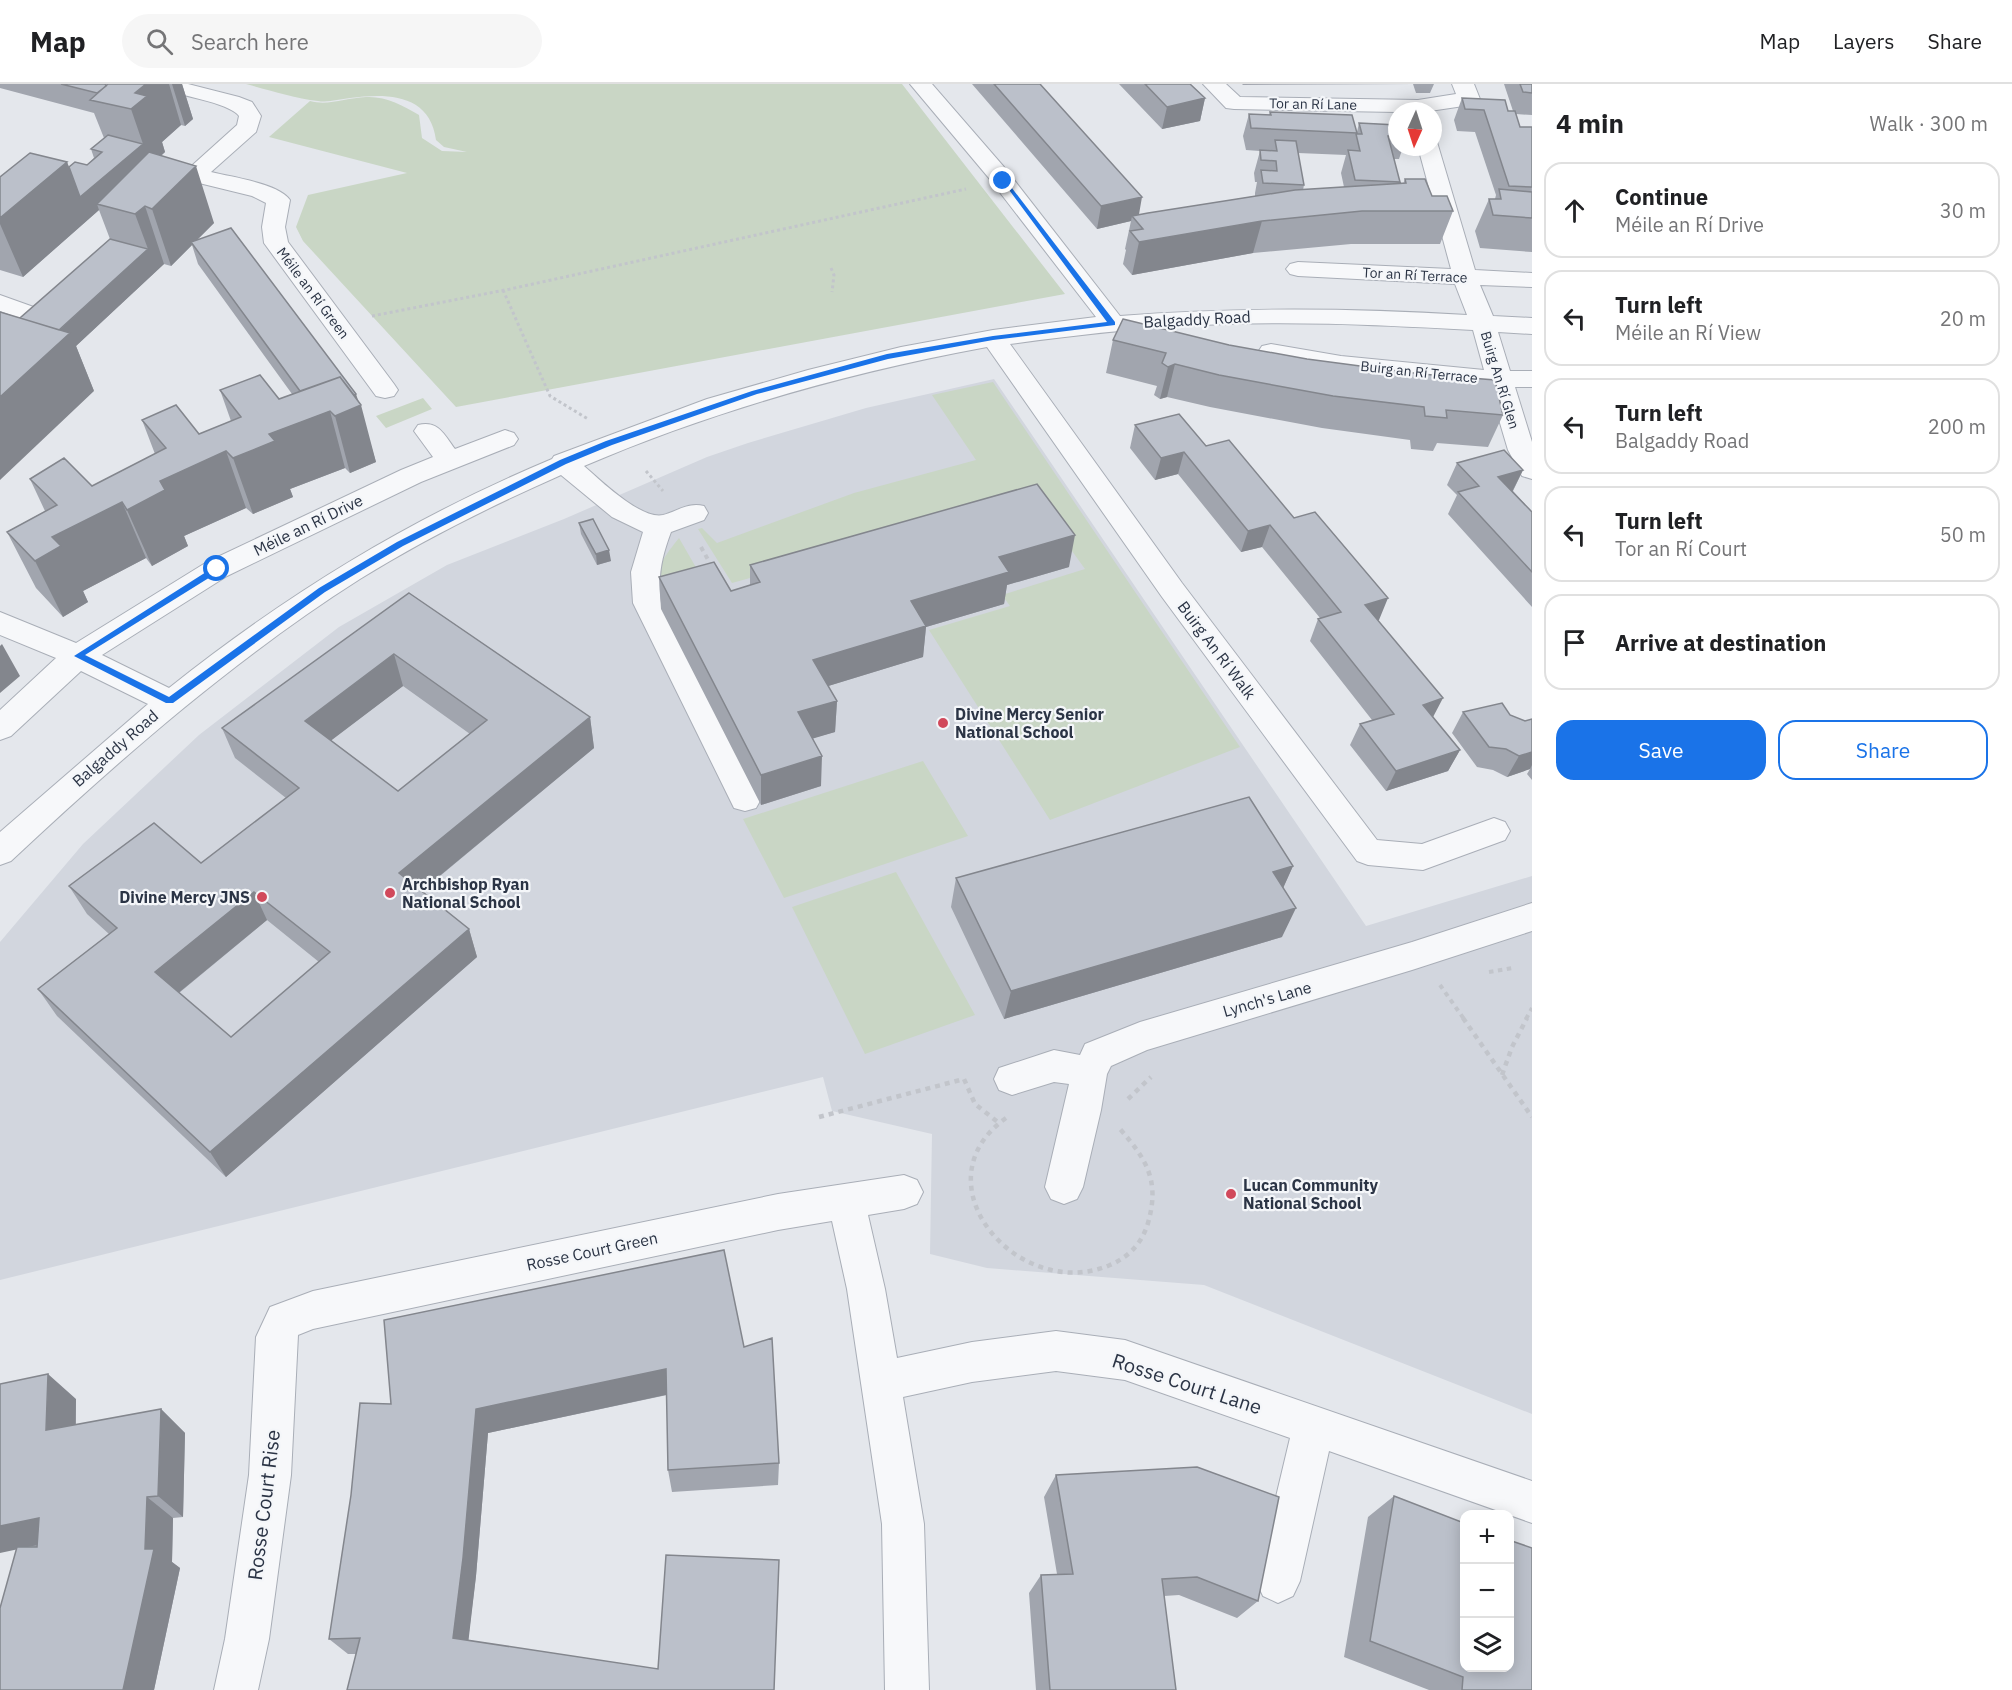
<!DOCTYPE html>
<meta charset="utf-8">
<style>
body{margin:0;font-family:"IBM Plex Sans",sans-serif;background:#f6f6f6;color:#202124}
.controls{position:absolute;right:18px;bottom:18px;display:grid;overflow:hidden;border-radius:12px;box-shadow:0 3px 15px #0003}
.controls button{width:54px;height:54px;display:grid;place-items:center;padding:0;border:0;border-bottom:2px solid #e0e0e0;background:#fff;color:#202124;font:30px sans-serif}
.compass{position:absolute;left:1388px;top:18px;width:54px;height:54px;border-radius:50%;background:#fff;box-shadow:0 3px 15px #0003;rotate:183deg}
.stop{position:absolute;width:18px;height:18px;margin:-14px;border:4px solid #1a73e8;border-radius:50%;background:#fff}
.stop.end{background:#1a73e8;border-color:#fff;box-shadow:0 2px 6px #0008}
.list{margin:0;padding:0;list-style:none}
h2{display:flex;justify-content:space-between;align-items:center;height:78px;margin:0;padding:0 24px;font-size:26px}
h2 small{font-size:20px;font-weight:400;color:#757577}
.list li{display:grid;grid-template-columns:39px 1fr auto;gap:18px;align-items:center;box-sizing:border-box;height:96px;margin:0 12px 12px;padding:0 12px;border:2px solid #e0e0e0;border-radius:18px}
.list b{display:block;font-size:22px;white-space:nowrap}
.list p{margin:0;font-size:20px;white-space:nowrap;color:#757577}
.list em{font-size:20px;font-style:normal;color:#757577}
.actions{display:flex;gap:12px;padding:18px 24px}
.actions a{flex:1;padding:14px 0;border:2px solid #1a73e8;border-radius:18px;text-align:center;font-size:21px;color:#1a73e8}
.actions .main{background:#1a73e8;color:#fff}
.icon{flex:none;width:33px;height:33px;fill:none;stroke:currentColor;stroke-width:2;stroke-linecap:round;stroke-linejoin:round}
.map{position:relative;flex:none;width:1532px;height:1606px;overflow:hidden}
header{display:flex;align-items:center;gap:36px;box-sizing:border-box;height:84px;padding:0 30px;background:#fff;border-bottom:2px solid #e0e0e0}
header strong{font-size:28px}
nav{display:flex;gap:33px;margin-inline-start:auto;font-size:21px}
.search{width:420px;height:54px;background:#f6f6f6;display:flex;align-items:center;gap:15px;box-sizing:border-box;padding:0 21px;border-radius:33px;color:#757577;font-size:22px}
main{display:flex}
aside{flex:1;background:#fff}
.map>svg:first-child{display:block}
</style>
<header>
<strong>Map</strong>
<div class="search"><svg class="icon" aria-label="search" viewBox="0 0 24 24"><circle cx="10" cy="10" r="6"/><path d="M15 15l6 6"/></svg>Search here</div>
<nav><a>Map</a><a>Layers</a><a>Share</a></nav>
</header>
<main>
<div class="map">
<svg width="1532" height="1606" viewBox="0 0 1532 1606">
<rect width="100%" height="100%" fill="#e4e7ec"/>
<path fill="#d2d6de" d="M994 295 1366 842 1532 792V1330L1204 1201 987 1184 930 1170 932 1050 832 1027 823 993 0 1196V858L83 760 199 651 339 543 447 481 564 435 707 373 748 359 866 324Z"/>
<path fill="#c9d6c5" d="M246 0H902L1065 210 456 323 303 157 296 143 308 111 407 89 269 53 310 17C328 22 346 14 366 13 386 12 402 21 419 31L422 54 442 67 467 68 444 63 436 56C430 10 388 9 350 14 339 15 328 19 318 17 294 14 269 6 246 0Z
M993 298 1240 663 1050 736 929 546 1010 522 1002 511 1085 485 1038 420 757 504 750 494 732 499 698 445 702 444 717 459 854 409 976 376 932 311Z
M423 314 432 325 386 344 376 332Z
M679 454 709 506 664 520C656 484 656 483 679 454Z
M923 677 968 752 784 814 743 735Z
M896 788 975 931 865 970 792 823Z"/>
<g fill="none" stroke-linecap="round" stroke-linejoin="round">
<g stroke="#a9aeb7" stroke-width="2">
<path id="minor" d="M152 0H188L239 13 252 18 261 32 256 48 211 88C231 93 278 99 290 116L285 143 288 158 394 300 398 306 394 312 385 314 376 312 264 159 262 143 266 119 252 112 199 99C187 111 175 127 157 123L153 118 157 113 237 41 239 32C230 19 173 9 155 5Z
M910 0H932L1004 83 1120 232C1236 223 1351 224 1467 231L1455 200 1298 192 1290 190 1286 185 1290 180 1298 178 1451 185 1418 63H1433V57L1437 58 1475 186 1532 189V203L1480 201 1493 232 1532 234V250L1498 248 1510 287H1532V303H1515L1532 358V395L1522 392 1508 366 1489 302 1341 288 1262 274 1258 268 1262 262 1271 260 1341 272 1484 286 1473 246C1378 241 1282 236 1186 242 1127 245 1069 252 1010 260L1182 499 1377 756 1422 760 1494 734 1505 738 1510 747 1505 756 1423 786 1368 781 1357 777 1162 513 987 263C847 289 715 326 584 382 600 396 641 436 663 431 678 427 688 418 704 422L708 429 704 436 671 448C662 472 657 493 661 519L761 715 756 724 745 727 734 724 633 519 631 488 643 448 612 433 561 391C493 421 423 456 360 495 234 575 120 675 11 777L0 781V748L148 620 81 587 11 652 0 656V626L56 574 0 551V528L76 559 207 478 401 386 433 373 414 347 418 341C438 336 444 350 455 365L505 346 514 349 518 355 514 361 421 398 227 492 102 571 169 604C288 509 411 434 552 375L554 372 707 315 808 286 901 263 993 246 1096 233 988 93Z
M1203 0H1226L1240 13 1418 16 1456 10 1452 0H1474L1480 15 1477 20 1430 27 1397 28 1234 25 1226 24Z
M0 211 42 226 45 231 42 236 33 239 0 227Z
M1532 819V847L1412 886 1147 966 1111 982 1107 990 1101 1026 1083 1103 1077 1115 1064 1120 1051 1115 1045 1103 1069 1000 1054 998 1012 1011 999 1006 994 995 999 984 1054 966 1080 971 1085 960 1140 938 1412 858Z
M904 1091 917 1096 923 1108 917 1120 904 1125 868 1131 885 1205 897 1274 972 1258 1056 1247 1125 1256 1532 1397V1439L1329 1367 1300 1497 1293 1512 1278 1519 1263 1512 1256 1497 1290 1354 1125 1296 1056 1287 972 1298 903 1313 924 1440 929 1606H885L882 1440 847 1205 832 1137 778 1146 313 1245 298 1251 291 1391 269 1555 258 1606H214L225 1555 249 1391 256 1253 270 1223 313 1207 778 1110Z"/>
</g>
<path stroke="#c2c5cb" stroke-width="3" stroke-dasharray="3 3" stroke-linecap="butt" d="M831 184 834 191 832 208
M503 206 550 312 588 335
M372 232 510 205 966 105
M646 387 663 407"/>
<path stroke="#c2c5cb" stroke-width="4" stroke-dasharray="4.5 4.5" stroke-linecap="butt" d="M701 463 712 483
M1489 888 1513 884
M1440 901 1464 935
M1526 935 1532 924"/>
<path stroke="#c2c5cb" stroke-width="4.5" stroke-dasharray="5 5" stroke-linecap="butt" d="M1463 934 1532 1033
M1502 991 1512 963 1527 934
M1128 1015 1151 993
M819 1033 964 995 975 1020 999 1039
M1006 1034C915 1099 1019 1220 1110 1181 1129 1173 1142 1159 1148 1139 1160 1097 1147 1076 1120 1045"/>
<use href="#minor" fill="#f7f8fa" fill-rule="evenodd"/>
</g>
<path fill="#a1a5ae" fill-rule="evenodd" d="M0 0H182L193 35 185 42 181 41 162 58 165 68 161 72 214 139 197 156 358 318 376 378 350 389 345 384 290 405 293 413 253 430 246 424 184 452 188 462 152 482 146 474 83 507 88 518 63 533 36 504 7 448 45 427 30 395 92 402 155 370 142 336 199 350 231 337 220 306 279 315 292 310 198 180 192 161 171 182 164 180 76 262 94 307 20 234 110 155 99 126 23 193 0 186V93L67 78 69 83 87 81 94 74 91 65 104 54 94 29 0 4Z
M972 0H1040L1139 131 1255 112V109L1257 98H1255L1254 89 1260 67 1246 66 1243 52 1249 30 1269 31 1270 28 1357 48 1359 39 1397 41V63H1403L1399 75H1394L1400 98V100H1403L1405 95 1432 112 1453 127 1440 160H1351L1253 169 1132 191 1123 180 1126 166 1125 165 1131 137 1097 145ZM1298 69 1346 71 1341 89 1344 103 1303 106 1304 101Z
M1119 0H1190L1205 14 1200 37 1162 45Z
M1242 0H1434L1430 9H1416L1413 0 1243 1Z
M1504 0H1532V31L1516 30 1520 43H1532V168L1480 164 1475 147 1489 115H1495L1496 111 1475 48 1457 47 1454 36 1462 14 1508 27H1513Z
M1113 256 1503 331 1488 363 1437 359 1433 367 1411 365 1410 356 1322 344 1210 323 1167 313 1160 315 1154 311 1157 302 1106 289Z
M1135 341 1206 362 1379 536H1378L1433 634 1460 666 1448 687 1386 707 1350 661 1360 640 1372 636 1310 557 1318 535 1320 534 1262 463 1241 468 1178 390 1155 396 1130 364Z
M1457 379 1523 386 1513 407 1532 428V523L1448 430 1457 411 1447 401Z
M579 439 611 477 597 481 581 450Z
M750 481 1069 483 1007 501 1004 520 926 543 923 573 828 602 837 617 835 648 813 654 821 702 761 721 661 525 659 493 731 507 750 501Z
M409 509 590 633 594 664 422 807 469 845 477 873 226 1093 57 932 38 905 109 850 87 830 69 802 201 779 286 714 235 674 222 644ZM403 602 470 650 398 707 331 656ZM267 836 319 878 231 953 179 909Z
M1463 628 1510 631 1525 637 1532 635V696L1527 690 1530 685 1507 693 1493 686 1477 683 1452 649Z
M1293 782 1283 804 1282 853 1004 935 951 823 956 794Z
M744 1263 779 1379 778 1401 672 1408 668 1386 667 1311 488 1349 476 1492 468 1556 775 1606 356 1570H348L329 1555 391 1320Z
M76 1315V1341L161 1325 185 1349 183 1433 173 1434 172 1478 180 1484 154 1606H0V1524Z
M1056 1391 1258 1517 1237 1534 1179 1511 1164 1512 1176 1606H1036L1029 1509 1041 1491 1057 1490 1044 1413Z
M1394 1412 1532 1606H1429L1344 1573 1368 1433Z"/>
<path fill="#83868d" d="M146 0H169L181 41 162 58 165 68 104 122 97 120 99 126 23 193 0 140V130L67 78 80 113 143 60 131 25 135 9Z
M172 0H182L193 35 185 42Z
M1205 14 1200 37 1162 45 1167 23Z
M196 82 214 139 193 160 191 158 192 161 171 182 152 125Z
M1142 113 1138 136 1132 132 1131 137 1097 145 1101 122Z
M145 122 164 180 76 262 94 307 0 396V313L41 263 148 165 135 130Z
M1262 137 1253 169 1132 191 1139 158Z
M1175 280 1167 313 1160 315 1168 283Z
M356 310 360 322 361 321 376 378 350 389 335 332 330 327 345 384 290 405 293 413 253 430 233 374 269 350Z
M226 367 246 424 184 452 188 462 152 482 127 426 160 397Z
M1184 368 1178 390 1155 396 1161 374Z
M1523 386 1512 408 1498 393Z
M122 418 146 474 83 507 88 518 63 533 35 477 52 453Z
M1270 441 1262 463 1241 468 1248 447Z
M1075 451 1069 483 1007 501 1004 520 926 543 923 573 812 607 813 576 911 517 999 473Z
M609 466 611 477 597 481 596 470Z
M1388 514 1379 536 1356 542 1365 521Z
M2 560 20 592 0 609V562Z
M394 570 403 602 316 668 305 637Z
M1443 614 1432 635 1423 621Z
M837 617 835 648 798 659V628Z
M590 633 594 664 408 818 399 789Z
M1460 666 1448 687 1386 707 1396 687Z
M1532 668V681L1530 685 1507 693 1519 672Z
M822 672 821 702 761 721V691Z
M1293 782 1280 811 1273 788Z
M254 808 267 836 171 915 155 888Z
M1296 824 1282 853 1004 935 1011 907Z
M469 845 477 873 226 1093 210 1068Z
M666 1285 670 1310 488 1349 476 1492 467 1569 453 1554 476 1325Z
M48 1290 76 1315 75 1369 46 1346Z
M161 1325 185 1349 183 1433 158 1412Z
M147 1413 173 1434 172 1478 180 1484 154 1606H123L145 1465Z
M39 1434 70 1454 0 1469V1442Z"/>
<path fill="#bbc0ca" stroke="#83868d" stroke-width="1.5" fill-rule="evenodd" d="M61 0H105L106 2 97 9Z
M108 0H146L135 9 147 12 131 25 90 16Z
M994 0H1040L1142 113 1101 122Z
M1145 0H1190L1205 14 1167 23Z
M1520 0H1532V9L1523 8Z
M1462 14 1505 16 1508 27H1515L1520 43H1532V103L1509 102 1484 26 1465 25Z
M1270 28 1352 31 1357 49 1251 44 1249 30 1271 31Z
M1359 39 1397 41V52H1388L1400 98 1355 96 1348 66 1360 67 1356 50H1362Z
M108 51 143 60 80 113 69 83 75 78 87 81 102 68 91 65Z
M1275 56 1296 57 1304 101 1263 99 1261 86 1277 87 1276 77 1261 76 1260 66 1277 67Z
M149 68 196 82 152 125 145 122 135 130 97 120Z
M30 69 67 78 0 134V93Z
M1405 95H1425L1432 112H1447L1453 127H1362L1262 137 1139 158 1130 147 1143 145 1132 132 1148 129 1295 106 1406 99Z
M1499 105 1532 108V134L1493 131 1489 115H1501Z
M231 144 356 310 354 311 340 293 300 307 191 158Z
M110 155 148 165 59 246 20 234Z
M0 228 70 249 0 313Z
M1123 235 1229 261 1307 275 1421 290 1495 296 1503 331 1446 326 1447 334 1425 332 1424 323 1333 312 1219 291 1175 280 1168 283 1162 279 1166 269 1113 256Z
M260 291 279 315 340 293 361 321 335 332 330 327 269 350 275 357 233 374 226 367 160 397 165 406 127 426 122 418 52 453 61 462 35 477 7 448 57 421 30 395 64 374 92 402 166 364 142 336 176 321 199 350 241 333 220 306Z
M1179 330 1206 362 1229 356 1294 434 1315 428 1388 514 1365 521 1443 614 1423 621 1460 666 1396 687 1360 640 1394 630 1318 535 1341 528 1270 441 1248 447 1184 368 1161 374 1135 341Z
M1504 366 1523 386 1498 393 1532 428V488L1458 408 1479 402 1457 379Z
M1037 400 1075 451 999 473 1009 488 911 517 926 542 813 576 837 617 798 628 822 672 761 691 659 493 714 478 731 507 760 498 750 481Z
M593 435 609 466 596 470 579 439Z
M409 509 590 633 399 789 469 845 210 1068 38 905 117 844 69 802 154 739 201 779 299 704 222 644ZM394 570 487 636 398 707 305 637ZM254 808 330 868 231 953 155 888Z
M1502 619 1510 631 1525 637 1532 635V668L1519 672 1506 665 1489 663 1463 628Z
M1249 713 1293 782 1273 788 1296 824 1011 907 956 794Z
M724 1166 744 1263 772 1254 779 1379 668 1386 666 1285 476 1325 463 1474 453 1554 658 1585 666 1471 779 1476 774 1606H347L360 1554 329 1555 351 1411 360 1319 391 1320 384 1236Z
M48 1290 46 1346 161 1325 158 1412 147 1413 145 1465H154L123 1606H0V1524L17 1463H37L39 1434 0 1442V1300Z
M1197 1383 1279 1413 1258 1517 1197 1493 1162 1495 1176 1606H1050L1041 1491 1073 1490 1056 1391Z
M1394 1412 1464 1439V1584H1509V1456L1532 1464V1606H1462L1463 1593 1370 1557Z"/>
<path fill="#1a73e8" d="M1001 95H1005L1115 238V241L993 256 888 275 757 310 612 361 566 380 403 462 325 508 173 619H166L74 572 214 483H220V487L85 571 169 613 319 504 397 458 560 376 606 357 752 307 887 270 993 252 1107 238Z"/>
<g fill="#d1495b" stroke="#f4f6f9" stroke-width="2">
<circle cx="943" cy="639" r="6"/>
<circle cx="390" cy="809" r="6"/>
<circle cx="262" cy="813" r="6"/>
<circle cx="1231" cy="1110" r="6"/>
</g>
<g text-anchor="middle" stroke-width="4.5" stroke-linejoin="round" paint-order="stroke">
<g font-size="14" fill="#2b3445" stroke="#f4f6f9">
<text transform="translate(1313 20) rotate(1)" y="5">Tor an Rí Lane</text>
<text transform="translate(1415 191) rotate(3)" y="5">Tor an Rí Terrace</text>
<text transform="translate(313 209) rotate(53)" y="5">Méile an Rí Green</text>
<text transform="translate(1419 288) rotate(6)" y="5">Buirg an Rí Terrace</text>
<text transform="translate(1500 296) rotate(73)" y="5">Buirg An Rí Glen</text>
</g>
<g font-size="16" fill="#2b3445" stroke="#f4f6f9">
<text transform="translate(1197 235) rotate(-3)" y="6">Balgaddy Road</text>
<text transform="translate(308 441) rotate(-26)" y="6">Méile an Rí Drive</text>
<text transform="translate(1217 566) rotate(53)" y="6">Buirg An Rí Walk</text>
<text transform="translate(115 664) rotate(-41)" y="6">Balgaddy Road</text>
<text transform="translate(1267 915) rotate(-16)" y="6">Lynch's Lane</text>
<text transform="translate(592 1167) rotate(-12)" y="6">Rosse Court Green</text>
</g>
<g font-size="16" font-weight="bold" fill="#2b3445" stroke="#f4f6f9" text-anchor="start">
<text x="955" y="636">Divine Mercy Senior<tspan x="955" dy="18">National School</tspan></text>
<text x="402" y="806">Archbishop Ryan<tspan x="402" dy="18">National School</tspan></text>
<text x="250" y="819" text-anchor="end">Divine Mercy JNS</text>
<text x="1243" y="1107">Lucan Community<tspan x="1243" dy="18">National School</tspan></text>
</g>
<g font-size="20" fill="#2b3445" stroke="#f4f6f9">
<text transform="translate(1187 1300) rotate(18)" y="7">Rosse Court Lane</text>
<text transform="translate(264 1421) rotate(-83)" y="7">Rosse Court Rise</text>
</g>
</g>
</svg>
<div class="controls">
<button>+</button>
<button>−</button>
<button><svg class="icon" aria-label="layers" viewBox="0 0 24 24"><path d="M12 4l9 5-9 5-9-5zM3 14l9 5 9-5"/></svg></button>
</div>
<svg class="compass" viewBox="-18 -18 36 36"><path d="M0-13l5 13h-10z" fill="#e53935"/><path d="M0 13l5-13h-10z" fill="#757577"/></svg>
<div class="stop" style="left:217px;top:485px"></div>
<div class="stop end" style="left:1003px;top:97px"></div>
</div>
<aside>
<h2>4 min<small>Walk · 300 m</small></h2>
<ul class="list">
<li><svg class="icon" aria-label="ahead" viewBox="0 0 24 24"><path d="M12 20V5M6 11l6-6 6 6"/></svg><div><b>Continue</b><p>Méile an Rí Drive</p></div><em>30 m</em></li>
<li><svg class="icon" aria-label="left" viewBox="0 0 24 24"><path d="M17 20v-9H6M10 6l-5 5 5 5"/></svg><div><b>Turn left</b><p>Méile an Rí View</p></div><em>20 m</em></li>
<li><svg class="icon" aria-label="left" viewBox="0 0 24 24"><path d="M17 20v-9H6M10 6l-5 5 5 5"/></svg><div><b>Turn left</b><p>Balgaddy Road</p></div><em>200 m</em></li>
<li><svg class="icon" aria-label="left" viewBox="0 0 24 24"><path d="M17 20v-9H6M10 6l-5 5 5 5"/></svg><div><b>Turn left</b><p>Tor an Rí Court</p></div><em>50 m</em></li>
<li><svg class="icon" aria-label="arrive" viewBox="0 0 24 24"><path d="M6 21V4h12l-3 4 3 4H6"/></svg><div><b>Arrive at destination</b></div></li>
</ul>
<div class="actions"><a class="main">Save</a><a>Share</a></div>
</aside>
</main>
